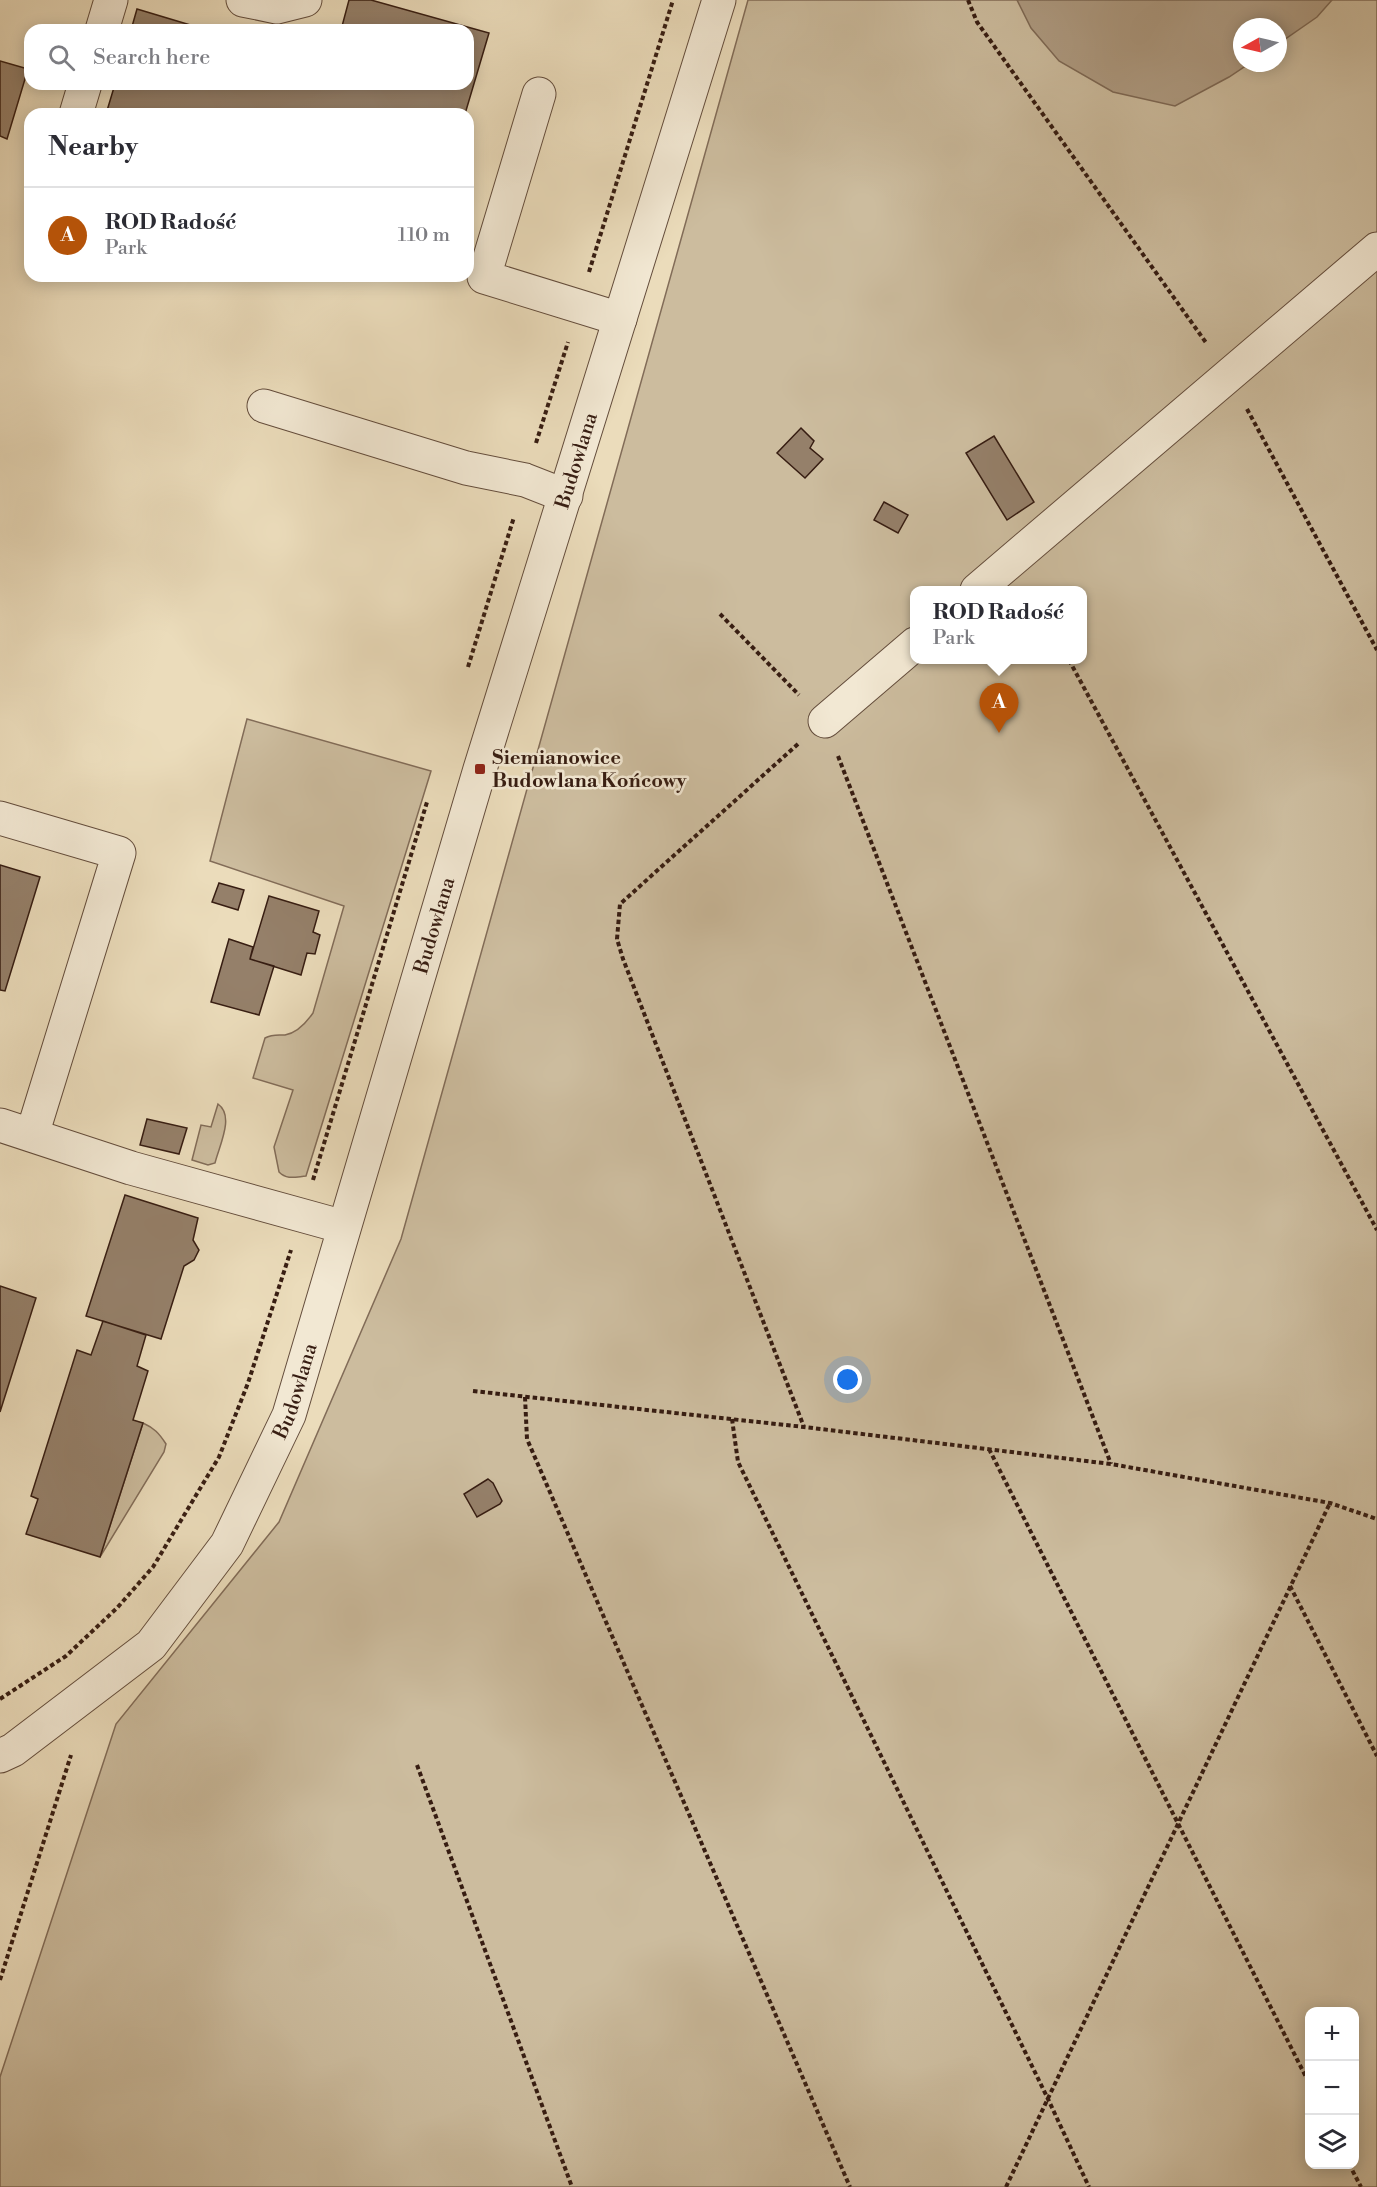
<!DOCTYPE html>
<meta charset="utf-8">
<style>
body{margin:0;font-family:"Libre Bodoni",serif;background:#f2f2f3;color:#2b2b33}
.controls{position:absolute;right:18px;bottom:18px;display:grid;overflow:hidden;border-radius:12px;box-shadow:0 3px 15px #0003}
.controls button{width:54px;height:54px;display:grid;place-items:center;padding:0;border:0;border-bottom:2px solid #e1e1e2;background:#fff;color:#2b2b33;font:30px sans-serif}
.compass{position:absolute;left:1233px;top:18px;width:54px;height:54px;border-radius:50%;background:#fff;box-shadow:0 3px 15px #0003;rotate:262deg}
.you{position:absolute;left:848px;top:1380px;width:21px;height:21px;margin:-15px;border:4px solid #fff;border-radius:50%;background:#1a73e8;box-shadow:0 0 0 9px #1a73e833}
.badge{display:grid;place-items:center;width:39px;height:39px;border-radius:50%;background:#b45309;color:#fff;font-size:20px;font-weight:700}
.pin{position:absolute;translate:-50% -50px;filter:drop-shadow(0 2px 3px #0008)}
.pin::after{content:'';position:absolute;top:32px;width:21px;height:18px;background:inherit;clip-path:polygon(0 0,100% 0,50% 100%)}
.popup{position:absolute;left:910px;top:586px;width:177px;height:78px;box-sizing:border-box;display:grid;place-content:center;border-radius:12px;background:#fff;filter:drop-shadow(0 2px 4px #0005);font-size:20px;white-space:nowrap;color:#7c7c81}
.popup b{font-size:22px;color:#2b2b33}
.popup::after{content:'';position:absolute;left:50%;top:100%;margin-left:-12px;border:12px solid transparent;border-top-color:#fff}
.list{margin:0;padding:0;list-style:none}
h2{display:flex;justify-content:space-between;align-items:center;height:78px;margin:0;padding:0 24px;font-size:26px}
h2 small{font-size:20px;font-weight:400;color:#7c7c81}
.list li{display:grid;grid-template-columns:39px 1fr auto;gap:18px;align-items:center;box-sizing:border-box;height:96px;padding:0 24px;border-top:2px solid #e1e1e2}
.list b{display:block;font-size:22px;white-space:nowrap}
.list p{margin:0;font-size:20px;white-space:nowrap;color:#7c7c81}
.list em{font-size:20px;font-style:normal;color:#7c7c81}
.icon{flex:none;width:33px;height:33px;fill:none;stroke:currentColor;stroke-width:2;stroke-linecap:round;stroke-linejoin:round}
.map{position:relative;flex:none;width:1377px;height:2187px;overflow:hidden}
.search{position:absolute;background:#fff;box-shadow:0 3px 15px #0003;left:24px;top:24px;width:450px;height:66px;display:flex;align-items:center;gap:15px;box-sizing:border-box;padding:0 21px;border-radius:18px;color:#7c7c81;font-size:22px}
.panel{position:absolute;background:#fff;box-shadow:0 3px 15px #0003;left:24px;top:108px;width:450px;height:174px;border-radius:18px}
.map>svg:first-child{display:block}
</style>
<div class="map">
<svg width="1377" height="2187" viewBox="0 0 1377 2187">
<rect width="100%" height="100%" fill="#ebdcbb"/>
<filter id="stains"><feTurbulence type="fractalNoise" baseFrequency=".00333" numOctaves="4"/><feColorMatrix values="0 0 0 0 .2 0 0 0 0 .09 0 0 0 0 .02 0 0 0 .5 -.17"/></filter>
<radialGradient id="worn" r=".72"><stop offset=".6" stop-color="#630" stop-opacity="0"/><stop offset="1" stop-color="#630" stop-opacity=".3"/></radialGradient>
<path fill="#ccbc9e" stroke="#826c58" stroke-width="1.5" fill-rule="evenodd" d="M748 0H1377V2187H0V2077L116 1724 279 1522 401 1239ZM1242 27H1278V63H1242ZM915 590H1083V660H915ZM1310 2012H1354V2164H1310Z
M247 719 431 771 306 1176C295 1177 287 1180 279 1172L274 1147 293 1090 253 1078 265 1038C272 1034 277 1035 285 1035 297 1033 306 1023 313 1013L344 906 210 861Z
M218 1104C235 1116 219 1146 215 1163L208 1165 192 1160 201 1125 211 1127Z
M143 1423C154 1428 159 1433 166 1444L164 1452 100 1557Z"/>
<path fill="#ae9b82" stroke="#7e6955" stroke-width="1.5" d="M1017 0H1332L1317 17 1278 44V27H1242V63H1250L1229 77 1175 106 1113 92 1059 61 1031 28Z"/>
<path fill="#95806a" stroke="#371d12" stroke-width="1.5" d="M349 0H371L489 33 465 114H106L115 84H468V30H341Z
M137 9 207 30H131Z
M0 61 28 69 7 139 0 136Z
M801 428 814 441 810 448 823 459 805 478 777 453Z
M994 436 1034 502 1007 520 966 453Z
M884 502 908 515 898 533 874 520Z
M0 865 40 877 5 991 0 990Z
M219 883 244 890 238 910 212 902Z
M269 896 319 911 313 932 320 935 315 954 307 953 301 975 250 959Z
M229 939 253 947 250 959 274 966 259 1015 211 1002Z
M147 1119 187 1128 179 1154 140 1145Z
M125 1195 198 1218 193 1240 199 1250 194 1260 184 1266 161 1339 86 1316Z
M0 1286 36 1298 0 1412Z
M103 1321 146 1335 137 1366 148 1371 133 1420 143 1423 100 1557 26 1534 38 1499 31 1496 77 1350 91 1355Z
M488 1479 493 1483 502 1501 500 1504 477 1517 464 1494Z"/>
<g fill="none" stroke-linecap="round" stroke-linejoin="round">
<g stroke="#644d3c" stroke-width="35">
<g id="minor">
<path d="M243 0 277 7 305 0"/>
<path d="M102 30 111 0"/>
<path d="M539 94 484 277 620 319"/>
<path d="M76 114 85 84"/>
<path d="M264 406 466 468 525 480 566 496"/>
<path d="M977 590 1377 249"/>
<path d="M825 721 915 644"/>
<path d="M0 818 119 853 32 1135"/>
<path d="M0 1125 131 1168 344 1227"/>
<path id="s1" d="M0 1756 13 1750 151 1645 227 1544 289 1415 480 769 719 0"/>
</g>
</g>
<path stroke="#371d12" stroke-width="4" stroke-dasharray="4.5 3" stroke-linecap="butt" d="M968 0 977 22 1207 344
M589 272 673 0
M1247 409 1377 650
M536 443 568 342
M720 614 799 695
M1069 660 1377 1230
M468 667 514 517
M798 744 620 904 617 939 623 959 804 1427
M838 756 1111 1464
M313 1180 427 802
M473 1391 804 1427 1111 1464 1330 1503 1377 1519
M525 1397 527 1439 850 2187
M732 1419 738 1462 1048 2099 1089 2187
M989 1449 1310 2085
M1290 1586 1377 1756
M0 1699 66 1656 117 1608 153 1567 219 1457 248 1383 291 1250
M417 1765 572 2187
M0 1980 71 1755
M1349 2164 1361 2187
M1006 2187 1330 1503"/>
<use href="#minor" stroke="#f2e8d3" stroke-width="33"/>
</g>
<rect fill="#8f2418" stroke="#f2e8d3" stroke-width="2" x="474" y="763" width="12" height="12" rx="3"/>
<g text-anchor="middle" stroke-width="5" stroke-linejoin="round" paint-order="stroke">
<g font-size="20" fill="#371d12" stroke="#f2e8d3">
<text dy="7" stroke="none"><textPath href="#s1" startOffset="1454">Budowlana</textPath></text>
<text dy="7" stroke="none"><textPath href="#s1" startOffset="968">Budowlana</textPath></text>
<text dy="7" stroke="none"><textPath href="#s1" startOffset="482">Budowlana</textPath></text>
</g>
<g font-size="20" font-weight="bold" fill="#371d12" stroke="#f2e8d3" text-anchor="start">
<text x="492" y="764">Siemianowice<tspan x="492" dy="23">Budowlana Końcowy</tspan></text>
</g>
</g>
<rect width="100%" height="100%" filter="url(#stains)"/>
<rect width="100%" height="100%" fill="url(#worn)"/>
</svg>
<div class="controls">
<button>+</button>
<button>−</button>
<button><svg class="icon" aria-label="layers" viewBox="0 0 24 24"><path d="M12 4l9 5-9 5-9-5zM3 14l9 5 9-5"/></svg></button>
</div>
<svg class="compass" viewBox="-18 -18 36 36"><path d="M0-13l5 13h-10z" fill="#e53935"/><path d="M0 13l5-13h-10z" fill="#7c7c81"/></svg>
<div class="you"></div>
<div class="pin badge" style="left:999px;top:733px">A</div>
<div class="popup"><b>ROD Radość</b>Park</div>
<div class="search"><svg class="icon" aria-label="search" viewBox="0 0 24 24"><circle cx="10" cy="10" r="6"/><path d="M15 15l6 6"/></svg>Search here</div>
<section class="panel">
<h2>Nearby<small></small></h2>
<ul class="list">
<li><span class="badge">A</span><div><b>ROD Radość</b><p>Park</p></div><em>110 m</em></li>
</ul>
</section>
</div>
